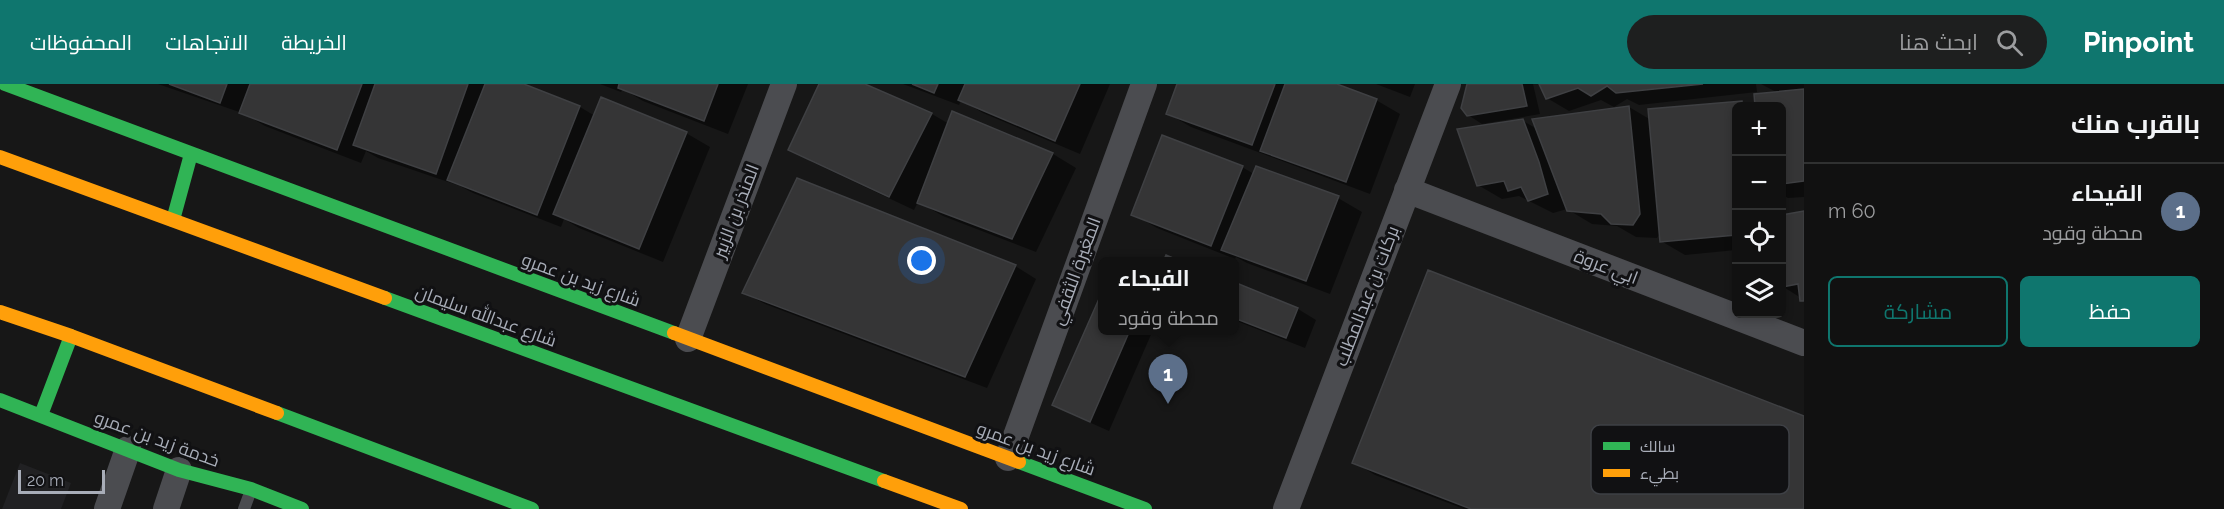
<!DOCTYPE html>
<html lang="ar">
<meta charset="utf-8">
<style>
body{margin:0;font-family:Raleway,Cairo,sans-serif;background:#1e1f1f;color:#f1f3f6;direction:rtl}
.controls{position:absolute;right:18px;top:18px;display:grid;overflow:hidden;border-radius:9px;box-shadow:0 3px 9px #0003}
.controls button{width:54px;height:54px;display:grid;place-items:center;padding:0;border:0;border-bottom:2px solid #303131;background:#111;color:#f1f3f6;font:30px sans-serif}
.scale{position:absolute;left:18px;bottom:15px;width:87px;box-sizing:border-box;padding-left:6px;border:3px solid #a8adb8;border-top:0;font-size:16px;line-height:21px;white-space:nowrap;color:#a8adb8;-webkit-text-stroke:4px #111113;paint-order:stroke}
.you{position:absolute;left:922px;top:177px;width:21px;height:21px;margin:-15px;border:4px solid #fff;border-radius:50%;background:#1a73e8;box-shadow:0 0 0 9px #1a73e833}
.badge{display:grid;place-items:center;width:39px;height:39px;border-radius:50%;background:#0f766e;color:#fff;font-size:20px;font-weight:700}
.pin{position:absolute;translate:-50% -50px;filter:drop-shadow(0 2px 3px #0008)}
.pin::after{content:'';position:absolute;top:32px;width:21px;height:18px;background:inherit;clip-path:polygon(0 0,100% 0,50% 100%)}
.popup{position:absolute;left:1098px;top:173px;width:141px;height:78px;box-sizing:border-box;display:grid;place-content:center;border-radius:9px;background:#111;filter:drop-shadow(0 2px 4px #0005);font-size:20px;white-space:nowrap;color:#9c9d9f}
.popup b{font-size:22px;color:#f1f3f6}
.popup::after{content:'';position:absolute;left:50%;top:100%;margin-left:-12px;border:12px solid transparent;border-top-color:#111}
.list{margin:0;padding:0;list-style:none}
h2{display:flex;justify-content:space-between;align-items:center;height:78px;margin:0;padding:0 24px;font-size:26px}
h2 small{font-size:20px;font-weight:400;color:#9c9d9f}
.list li{display:grid;grid-template-columns:39px 1fr auto;gap:18px;align-items:center;box-sizing:border-box;height:96px;padding:0 24px;border-top:2px solid #303131}
.list b{display:block;font-size:22px;white-space:nowrap}
.list p{margin:0;font-size:20px;white-space:nowrap;color:#9c9d9f}
.list em{font-size:20px;font-style:normal;color:#9c9d9f}
.actions{display:flex;gap:12px;padding:18px 24px}
.actions a{flex:1;padding:14px 0;border:2px solid #0f766e;border-radius:9px;text-align:center;font-size:21px;color:#0f766e}
.actions .main{background:#0f766e;color:#fff}
.icon{flex:none;width:33px;height:33px;fill:none;stroke:currentColor;stroke-width:2;stroke-linecap:round;stroke-linejoin:round}
.map{position:relative;flex:none;width:1804px;height:425px;overflow:hidden;direction:ltr}
header{display:flex;align-items:center;gap:36px;box-sizing:border-box;height:84px;padding:0 30px;background:#0f766e;color:#fff}
header strong{font-size:28px}
nav{display:flex;gap:33px;margin-inline-start:auto;font-size:21px}
.search{width:420px;height:54px;background:#1e1f1f;display:flex;align-items:center;gap:15px;box-sizing:border-box;padding:0 21px;border-radius:33px;color:#9c9d9f;font-size:22px}
main{display:flex}
aside{flex:1;background:#111}
.map>svg:first-child{display:block}
</style>
<header>
<strong>Pinpoint</strong>
<div class="search"><svg class="icon" aria-label="search" viewBox="0 0 24 24"><circle cx="10" cy="10" r="6"/><path d="M15 15l6 6"/></svg>ابحث هنا</div>
<nav><a>الخريطة</a><a>الاتجاهات</a><a>المحفوظات</a></nav>
</header>
<main>
<aside>
<h2>بالقرب منك<small></small></h2>
<ul class="list">
<li><span class="badge" style="background:#5c6f8a">1</span><div><b>الفيحاء</b><p>محطة وقود</p></div><em>60 m</em></li>
</ul>
<div class="actions"><a class="main">حفظ</a><a>مشاركة</a></div>
</aside>
<div class="map">
<svg width="1804" height="425" viewBox="0 0 1804 425">
<rect width="100%" height="100%" fill="#171717"/>
<path fill="#212123" d="M20 379 71 399 61 425H2Z"/>
<path fill="#0007" d="M158 0H520L580 23 595 32 686 49 710 63 663 178 579 144 564 135 561 143 473 109 460 102 378 74 366 67 361 79 265 42 245 30Z
M600 0H748L728 50 643 17 623 5 621 8Z
M820 0H861L932 30 949 40 953 29 1053 70 1076 84 1036 168 943 132 918 118 914 126 814 79 790 65Z
M903 0H1110L1080 70 983 29 961 16 959 21Z
M1178 0H1332L1376 16 1400 30 1370 110 1191 43 1167 29Z
M1376 0H1415L1410 13Z
M1469 0H1533L1540 30 1482 40 1468 31Z
M1541 0H1756L1757 8 1639 21 1627 15 1614 23 1601 16 1569 27 1547 14Z
M1761 0H1804V113L1788 114 1782 111V22H1756L1755 12 1778 9Z
M1742 18 1749 22H1736V166L1685 171 1661 157V148L1657 154 1636 153 1617 142 1592 140 1567 125 1553 129 1519 112 1502 115 1478 101 1523 37 1537 45 1629 23 1651 36Z
M1242 83 1254 90 1338 114 1362 128 1330 210 1247 179 1236 173 1235 175 1157 144 1133 130Z
M1804 129V218L1801 214 1782 202V132Z
M1015 182 1036 195 987 304 765 220 743 208Z
M1234 200 1298 225 1316 236 1305 264 1234 236Z
M1102 212V246H1153L1109 347 1073 331 1054 321Z
M1804 333V425H1464L1375 391 1354 378Z"/>
<path fill="#353536" stroke="#3f4043" stroke-width="1.5" d="M169 0H227L220 19Z
M250 0H362L337 66 239 29Z
M375 0H468L436 90 353 61Z
M485 0H524L580 22 537 131 447 96Z
M619 0H718L704 37 618 4Z
M819 0H865L932 29 889 113 788 66Z
M912 0H938L934 9Z
M965 0H1080L1055 57 958 16Z
M1177 0H1275L1252 61 1166 30Z
M1285 0H1337L1377 15 1346 98 1260 67Z
M1467 0H1522L1527 22 1467 32 1461 24Z
M1539 0H1703L1616 9 1607 2 1591 12 1578 4 1546 15Z
M1804 5V97L1782 100V22H1755L1754 10Z
M601 13 687 48 639 165 553 130Z
M1742 17V22H1736V151L1660 158 1648 25Z
M1629 22 1640 130 1633 141 1611 140 1601 130 1567 127 1532 35Z
M952 27 1053 69 1012 155 917 119Z
M1523 35 1539 78 1548 110 1528 117 1521 103 1508 107 1504 97 1477 102 1457 45Z
M1162 51 1243 82 1211 162 1131 131Z
M1256 82 1339 112 1306 197 1221 166Z
M797 94 1016 181 965 293 742 209Z
M1804 127V217H1800L1798 200 1782 203V131Z
M1166 171 1182 178H1163Z
M1428 186 1804 332V425H1471L1352 379Z
M1234 198 1298 224 1286 254 1234 234Z
M1102 208V246H1130L1090 338 1052 321Z"/>
<g fill="none" stroke-linecap="round" stroke-linejoin="round">
<path stroke="#4b4c50" stroke-width="12" d="M244 425 251 406"/>
<path stroke="#4b4c50" stroke-width="26" d="M1407 106 1804 259
M688 255 784 0
M1008 374 1144 0
M107 425 128 365
M166 425 179 386
M1286 425 1448 0"/>
<path stroke="#30b455" stroke-width="14" d="M5 0 674 249
M173 136 191 70
M385 214 884 397
M0 316 179 386 251 405 302 425
M277 329 532 425
M41 331 71 252
M1019 378 1145 425"/>
<path stroke="#ff9f0a" stroke-width="14" d="M0 73 385 214
M0 228 71 252 277 329
M674 249 1019 378
M884 397 961 425"/>
</g>
<g text-anchor="middle" stroke-width="6" stroke-linejoin="round" paint-order="stroke">
<g font-size="18" fill="#a8adb8" stroke="#111113">
<text transform="translate(736 127) rotate(-69)" y="6">المنذر بن الزبير</text>
<text transform="translate(1606 183) rotate(21)" y="6">ابي عروة</text>
<text transform="translate(1076 187) rotate(-70)" y="6">المغيرة الثقفي</text>
<text transform="translate(581 196) rotate(20)" y="6">شارع زيد بن عمرو</text>
<text transform="translate(1367 212) rotate(-69)" y="6">بركات بن عبدالمطلب</text>
<text transform="translate(486 232) rotate(20)" y="6">شارع عبدالله سليمان</text>
<text transform="translate(157 355) rotate(20)" y="6">خدمة زيد بن عمرو</text>
<text transform="translate(1036 365) rotate(20)" y="6">شارع زيد بن عمرو</text>
</g>
</g>
<rect x="1591" y="341" width="198" height="69" rx="9" fill="#111113" stroke="#3e4045" stroke-width="1.5"/>
<rect x="1603" y="358" width="27" height="8" fill="#30b455"/>
<rect x="1603" y="385" width="27" height="8" fill="#ff9f0a"/>
<g font-size="16" fill="#a8adb8">
<text x="1640" y="368">سالك</text>
<text x="1640" y="395">بطيء</text>
</g>
</svg>
<div class="controls">
<button>+</button>
<button>−</button>
<button><svg class="icon" aria-label="locate" viewBox="0 0 24 24"><circle cx="12" cy="12" r="6"/><path d="M12 2v4M12 18v4M2 12h4M18 12h4"/></svg></button>
<button><svg class="icon" aria-label="layers" viewBox="0 0 24 24"><path d="M12 4l9 5-9 5-9-5zM3 14l9 5 9-5"/></svg></button>
</div>
<div class="scale">20 m</div>
<div class="you"></div>
<div class="pin badge" style="left:1168px;top:320px;background:#5c6f8a">1</div>
<div class="popup"><b>الفيحاء</b>محطة وقود</div>
</div>
</main>
